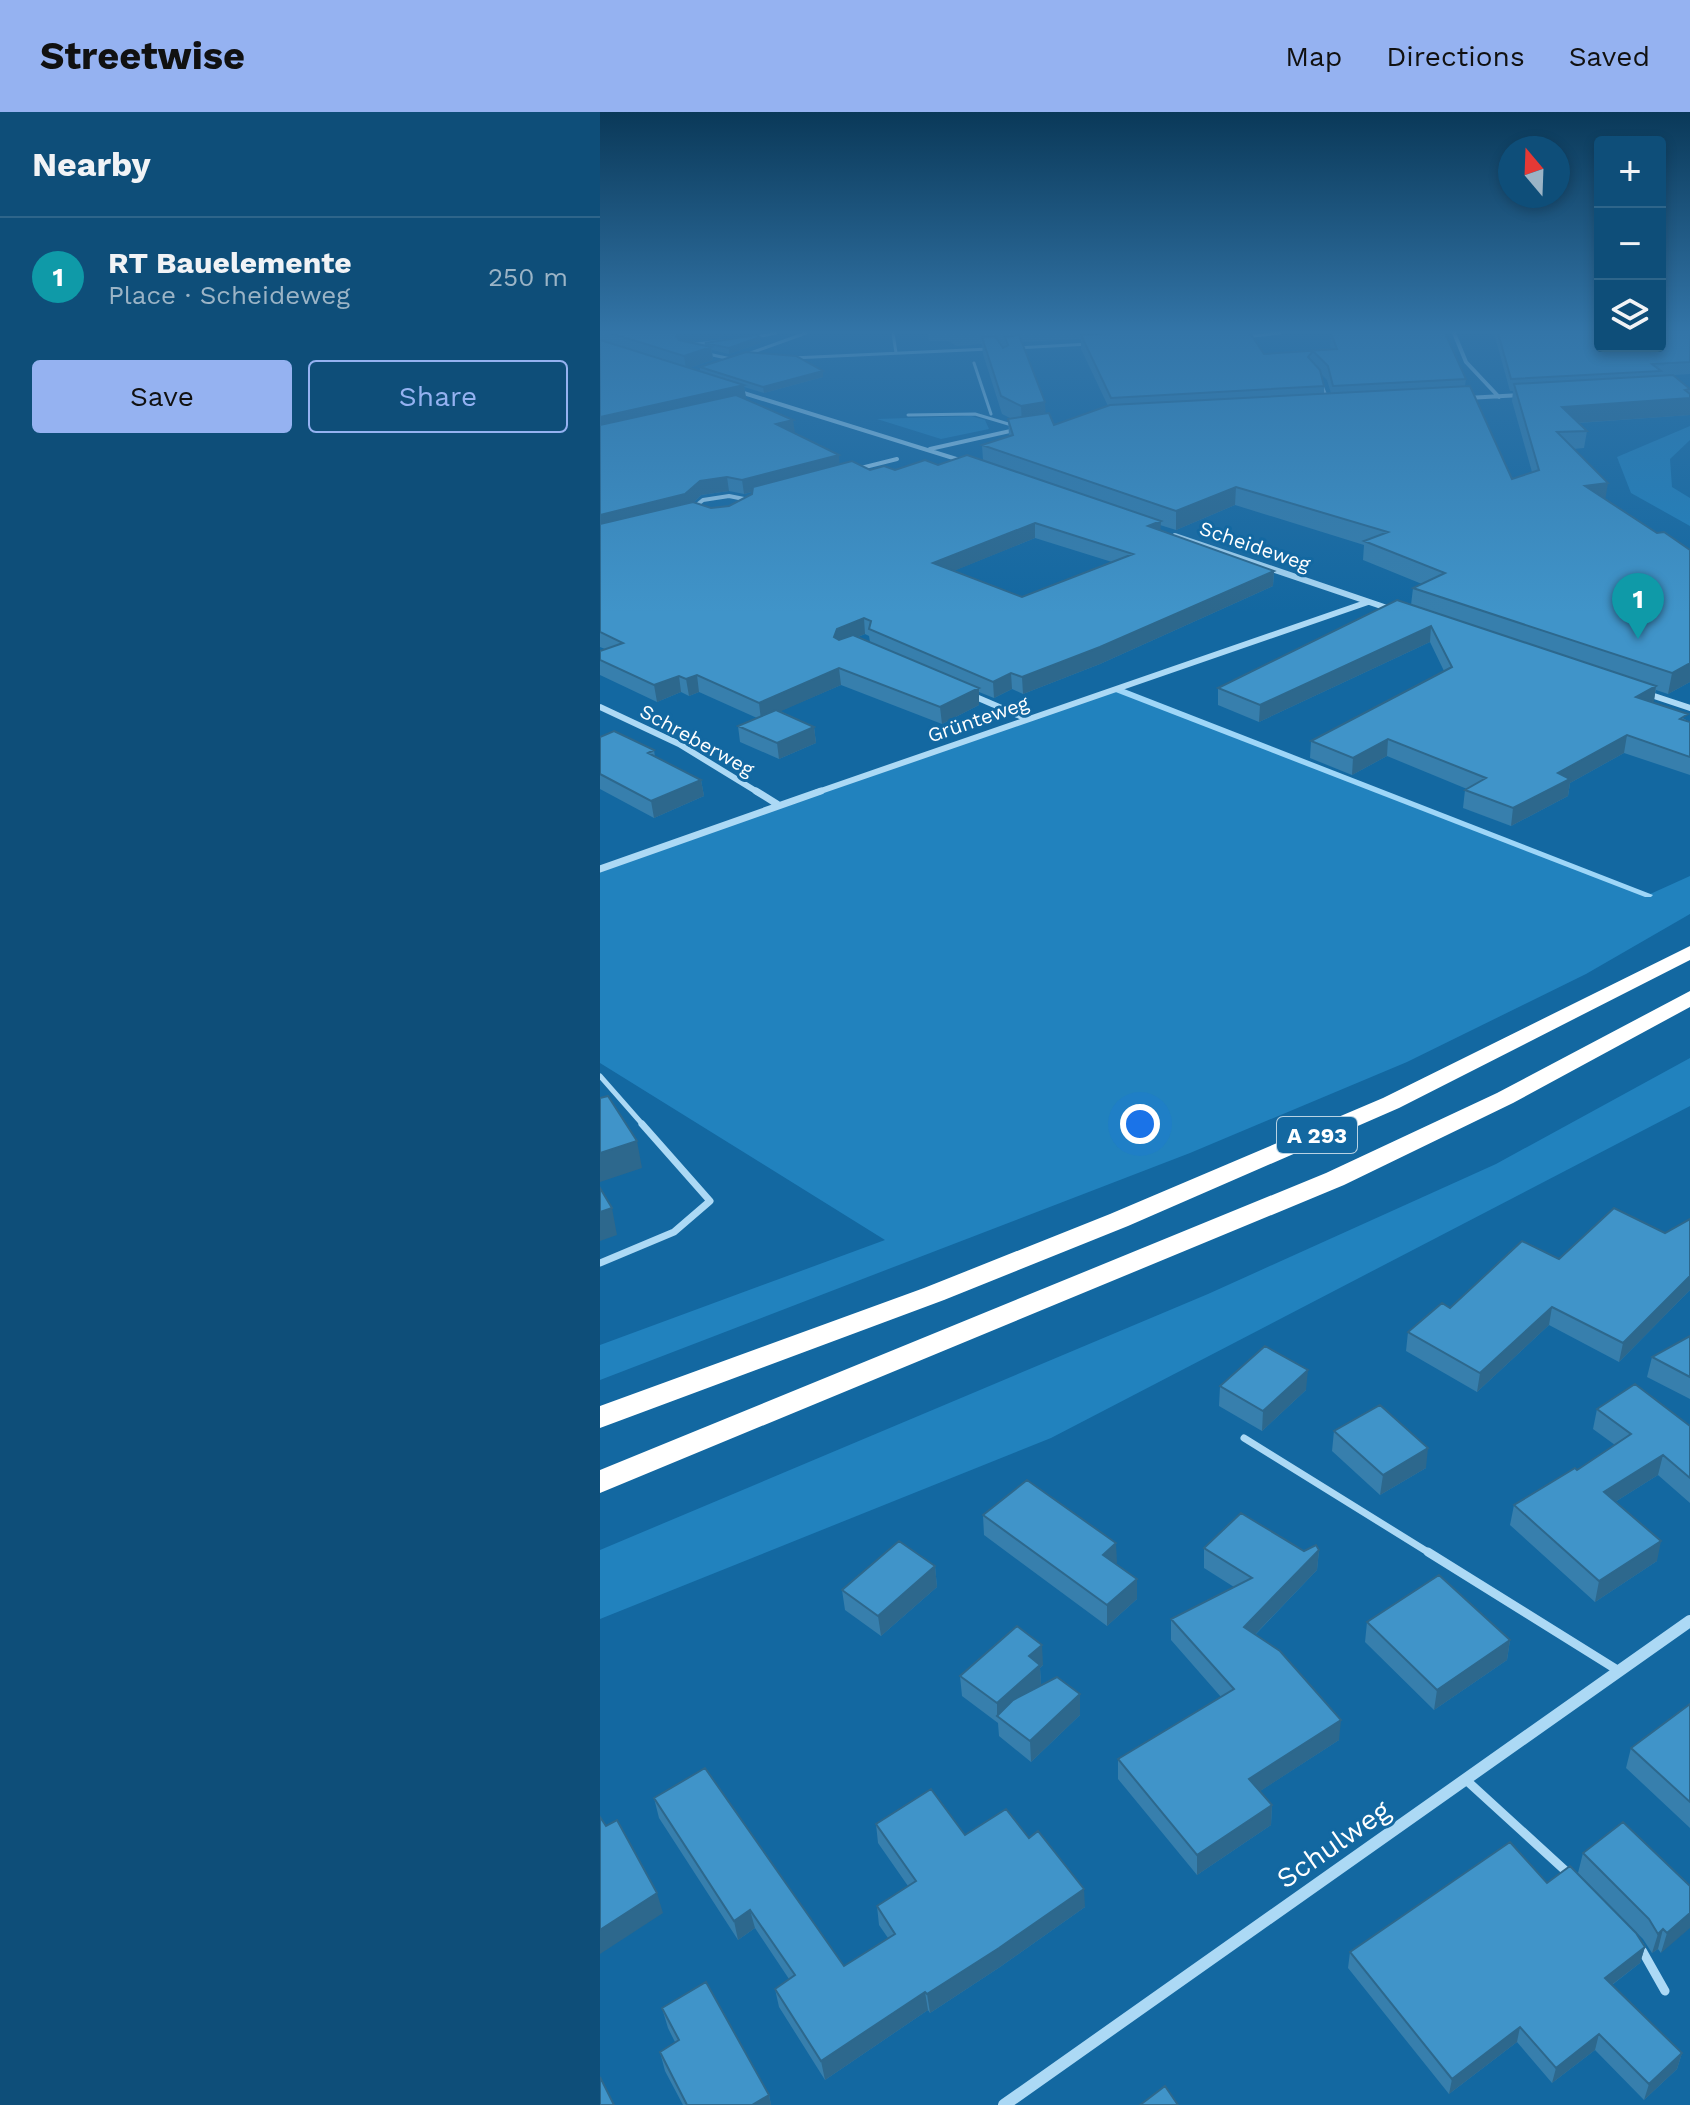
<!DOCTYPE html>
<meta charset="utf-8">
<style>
body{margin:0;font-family:"Work Sans",sans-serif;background:#17557e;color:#f1f3f6}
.controls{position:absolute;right:24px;top:24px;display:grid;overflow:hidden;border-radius:8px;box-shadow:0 4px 12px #0003}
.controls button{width:72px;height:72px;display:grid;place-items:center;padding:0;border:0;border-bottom:2px solid #2e658a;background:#0e4e79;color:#f1f3f6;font:40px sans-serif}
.compass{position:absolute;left:898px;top:24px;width:72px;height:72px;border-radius:50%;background:#0e4e79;box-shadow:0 4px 12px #0003;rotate:341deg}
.you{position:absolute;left:540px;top:1012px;width:28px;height:28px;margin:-20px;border:6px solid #fff;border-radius:50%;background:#1a73e8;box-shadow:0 0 0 12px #1a73e833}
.badge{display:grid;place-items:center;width:52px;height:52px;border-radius:50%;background:#95b2f1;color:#fff;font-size:26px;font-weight:700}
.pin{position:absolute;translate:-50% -66px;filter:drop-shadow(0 2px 4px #0008)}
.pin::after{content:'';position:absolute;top:42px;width:28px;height:24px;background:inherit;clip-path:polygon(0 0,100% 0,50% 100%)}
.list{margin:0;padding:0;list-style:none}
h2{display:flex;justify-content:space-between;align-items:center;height:104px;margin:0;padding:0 32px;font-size:34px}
h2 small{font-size:26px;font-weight:400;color:#9bb4c6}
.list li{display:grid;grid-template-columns:52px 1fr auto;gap:24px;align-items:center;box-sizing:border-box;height:120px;padding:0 32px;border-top:2px solid #2e658a}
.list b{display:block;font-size:30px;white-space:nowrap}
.list p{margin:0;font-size:26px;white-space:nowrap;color:#9bb4c6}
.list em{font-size:26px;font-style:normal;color:#9bb4c6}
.actions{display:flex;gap:16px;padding:24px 32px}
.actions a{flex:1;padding:18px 0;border:2px solid #95b2f1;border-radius:8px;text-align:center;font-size:28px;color:#95b2f1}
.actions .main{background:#95b2f1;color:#111}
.icon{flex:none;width:44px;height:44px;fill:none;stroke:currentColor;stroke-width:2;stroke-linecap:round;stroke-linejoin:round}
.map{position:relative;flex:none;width:1090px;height:1993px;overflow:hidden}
header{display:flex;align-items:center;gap:48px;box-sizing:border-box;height:112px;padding:0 40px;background:#95b2f1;color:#111}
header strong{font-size:38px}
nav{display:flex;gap:44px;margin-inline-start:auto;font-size:28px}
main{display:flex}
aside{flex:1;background:#0e4e79}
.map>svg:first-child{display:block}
</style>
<header>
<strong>Streetwise</strong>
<nav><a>Map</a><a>Directions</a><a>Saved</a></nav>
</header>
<main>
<aside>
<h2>Nearby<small></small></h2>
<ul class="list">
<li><span class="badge" style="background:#0f9aa8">1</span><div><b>RT Bauelemente</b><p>Place · Scheideweg</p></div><em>250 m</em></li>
</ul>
<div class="actions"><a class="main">Save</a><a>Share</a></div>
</aside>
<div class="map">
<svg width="1090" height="1993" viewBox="0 0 1090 1993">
<rect width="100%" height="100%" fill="#1368a1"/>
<path fill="#2182be" d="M371 304 385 308 389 317 341 327 277 307Z
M1090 314V328L1070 347 1072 375 1090 386V414L1031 381 1017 345Z
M516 577 1048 783 1090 764V802L986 862 807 950 590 1041 0 1268V1233L285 1128 0 951V757Z
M1090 946V994L451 1326 0 1507V1438L608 1182 896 1052Z"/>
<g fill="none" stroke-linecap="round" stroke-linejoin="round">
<path fill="#9ed6f8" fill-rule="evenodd" d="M513 575H519L1053 783 1051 785H1045L513 579Z"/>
<path stroke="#acd9f5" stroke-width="3" d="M293 221 296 241
M644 225 680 221
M152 226 176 221
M89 233 121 229
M416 236 489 232
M108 242 131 247
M148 242 206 221
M192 246 389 237
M374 251 391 302
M718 264 727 286
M308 303 375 302 415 314"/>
<path stroke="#acd9f5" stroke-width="5" d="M0 964 44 1014"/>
<path stroke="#acd9f5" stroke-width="7" d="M0 1151 74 1120 110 1089 42 1012
M644 1326 831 1442"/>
<path stroke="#acd9f5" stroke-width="9" d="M828 1440 1019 1559
M866 1668 969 1762
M1039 1833 1065 1879"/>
<path stroke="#acd9f5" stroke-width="4" d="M854 221 866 250 899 285
M134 278 366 350
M867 286 921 283
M330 337 419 317
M257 357 297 347
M129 384 144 387 151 393C134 408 110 410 92 397L103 388Z"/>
<path stroke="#acd9f5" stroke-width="6" d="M575 424 793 498
M1045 581 1090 596
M369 582 427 607
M0 595 79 632 159 681
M215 681 768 490"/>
<path stroke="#acd9f5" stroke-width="7" d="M156 679 177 692
M0 757 221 679"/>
<path stroke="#acd9f5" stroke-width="12" d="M404 1993 1090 1509"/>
<path fill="#fff" fill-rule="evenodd" d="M1090 834V848L799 996 528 1114 344 1188 0 1316V1294L324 1176 510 1102 783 986Z
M1090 879V895L913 991 744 1073 0 1381V1358L726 1061 897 981Z"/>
</g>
<path fill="#377fad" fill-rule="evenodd" d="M0 221H146L91 230 105 234V231H161L129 242 112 238 113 248 89 256 100 259V255L223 259V265L164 281 144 275 146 286H143L195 321 239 343V353L270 358H295L383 348 382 333 409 324 408 307H412L402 302 383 242 382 232 357 234 348 229H329L328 221H650L664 242 731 237 730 234 731 221 866 267 865 274 912 367 932 360 912 289 913 279H910L894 221H1090V262L1060 264 1090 277V303L979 311 987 319 984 336 973 337 1005 387 1090 570 1068 582 1056 578 1053 590 1090 610V663L1024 641 970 671 968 684 911 714 863 696 865 678 867 677 787 644 752 663 710 646 711 629 844 559 830 530 659 610 618 593V576L811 493 813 476 822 472 763 448 764 433 635 393 576 418 560 413V419L674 459 673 474 500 552 423 582 412 577 394 586 379 580V593L342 612 241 573 180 599 214 615 216 631 179 647 140 630 138 614 157 606 99 580 89 584 81 580 57 590 0 563V539L5 537 0 535ZM481 227V237L508 294 454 313 445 301 422 230ZM720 261 727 268 731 281 724 282V274ZM129 379 144 382 152 380V382L129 394 111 396 94 390 101 383ZM435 426 512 450 422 485 353 459ZM265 522 269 524 270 530 258 525Z
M0 625 54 638 55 645 101 668 104 684 54 706 0 677Z
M1090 1107V1178L1019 1250 949 1213 877 1280 806 1239 808 1220 850 1196 959 1147 1065 1121Z
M1090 1224V1287L1047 1265 1052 1245Z
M620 1274 706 1278 662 1319 619 1294Z
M997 1297 1090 1314V1391L1058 1363 1015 1390 1057 1449 995 1490 910 1413 914 1393 977 1358 1015 1333 993 1317Z
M734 1319 826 1356 780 1383 732 1339Z
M383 1403 516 1431V1452L537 1487 507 1514 384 1423Z
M604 1436 704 1439 719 1438 717 1458 655 1523 739 1628 660 1679 672 1693 671 1713 597 1763 518 1667V1647L621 1585 571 1528V1507L634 1475 604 1456Z
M335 1454 337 1475 281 1524 245 1498 242 1478Z
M767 1510 910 1528 907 1548 834 1598 765 1530Z
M443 1553 440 1556 441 1573 439 1575 480 1582V1603L431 1650 399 1624 398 1611 362 1584 360 1564Z
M1090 1592V1716L1026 1656 1031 1636Z
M54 1686 244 1854 288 1826 279 1813 277 1794 308 1774 278 1731 276 1712 365 1723 485 1795 400 1855 330 1901 328 1898 225 1968 179 1895 175 1877 189 1867 155 1816 138 1828 59 1706Z
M983 1741 1090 1774 1061 1841 1058 1837 1052 1841 1043 1827 978 1761Z
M947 1771 1045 1835 1040 1851 1012 1873 1082 1941 1077 1957 1044 1988 995 1938 952 1971 917 1930 849 1982 748 1856 750 1840Z
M62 1896 169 1983 171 1993H83L65 1959 60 1940 75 1930 68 1916Z"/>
<path fill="#2d688d" d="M77 221H146L80 232 76 224Z
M160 225 161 231 129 242V236Z
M111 235 113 248 86 257 84 244Z
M223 259V265L164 281 163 275Z
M144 273 146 286 0 319V305Z
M1090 286V303L960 312 962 295Z
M445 290 446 308 422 312 421 294Z
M193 308 195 321 176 312Z
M239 343 240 357 144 382 142 368Z
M127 365 129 379 101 383 87 397 0 418V403L100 369Z
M1008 371 1005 389 985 374Z
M636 375 635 393 576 418V399Z
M561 409 560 424 548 414Z
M435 411V426L334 467 333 451Z
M674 459 673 474 500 552 423 582 422 565Z
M264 506 265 522 238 533 234 525 237 517Z
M831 514 830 530 659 610 660 593Z
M1090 551V570L1068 582 1072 561Z
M239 556 241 573 161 608 159 591Z
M411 561 412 577 394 586 393 570Z
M97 563 99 580 89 584 86 567Z
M79 564 81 580 57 590 54 573Z
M1056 574 1054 590 1036 585Z
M379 576V593L342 612 340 595Z
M214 615 216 631 179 647 177 631Z
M1027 623 1024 641 970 671 968 684 911 714 913 696 958 661Z
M788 627 787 644 752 663 753 646Z
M101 668 104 684 54 706 51 689Z
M37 1029 42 1056 0 1070V1041Z
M12 1096 17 1123 0 1129V1100Z
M1090 1164V1178L1019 1250 1023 1231Z
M952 1195 949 1213 877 1280 880 1261Z
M708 1258 706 1278 662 1319 663 1299Z
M828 1336 826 1356 780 1383 783 1363Z
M1063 1343 1058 1363 999 1400 1004 1380Z
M1061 1429 1057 1449 995 1490 999 1469Z
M516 1431 517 1451 503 1463V1443Z
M719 1438 717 1458 643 1535 644 1515Z
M335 1454 337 1475 281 1524 278 1504Z
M537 1467V1487L507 1514V1493Z
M910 1528 907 1548 834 1598 837 1578Z
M442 1533 443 1553 440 1556 441 1573 402 1608 397 1604V1591L429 1544Z
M480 1582V1603L431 1650 430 1629Z
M741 1608 739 1628 648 1687 649 1667Z
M672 1693 671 1713 597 1763V1743Z
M484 1777 485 1795 400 1855 330 1901 327 1882Z
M57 1781 63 1801 0 1842V1818Z
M150 1798 155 1816 138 1828 134 1809Z
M1090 1801V1816L1061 1841 1067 1821Z
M1063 1817 1058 1837 1052 1841 1058 1822Z
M1045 1835 1040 1851 1001 1881 1005 1866Z
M325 1880 328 1898 225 1968 221 1949Z
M920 1915 917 1930 849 1982 852 1967Z
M999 1922 995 1938 952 1971 956 1956Z
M1082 1941 1077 1957 1044 1988 1049 1972Z
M169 1983 171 1993H152Z"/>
<path fill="#4094c9" stroke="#2d688d" stroke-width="2" fill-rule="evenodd" d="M10 221H77L76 224 79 228 111 235 84 244Z
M513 221H650L664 242 737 237 731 221H845L866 267 733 274 728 254 713 239 708 245 720 258 724 274 511 286 481 223Z
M898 221H1000V234H1060V221H1090V250L1052 252 1061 259 911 267Z
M156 223 160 225 129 236 105 231Z
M419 223 445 290 421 294 401 284 382 225 395 224 403 236 408 233 405 225Z
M0 228 144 273 0 305Z
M146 240 196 244 223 259 163 275 100 255Z
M1073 263 1090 277 1085 278 1090 282V286L962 295 987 319 957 320 1008 371 985 374 1057 421 1064 420 1090 438V551L1072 561 813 476 845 461 764 429 788 420 636 375 576 399 382 333 413 323 408 307 449 301 454 313 510 293 870 274 912 367 939 358 914 272Z
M136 283 193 308 176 312 239 343 142 368 127 365 100 369 85 382 0 403V313Z
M367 343 561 409 548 414 674 459 500 535 422 565 411 561 393 570 269 517 271 509 264 506 237 517 234 525 239 528 253 523 379 576 340 595 239 556 159 591 97 563 86 567 79 564 54 573 0 548V539L23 531 0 520V412L93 390 111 396 129 394 152 382 153 375 252 349 270 358 284 354 295 358 325 348 338 353ZM435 411 533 442 422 485 333 451Z
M797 488 1056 574 1036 585 1088 602 1080 607 1090 610V645L1027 623 958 661 970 667 913 696 865 678 886 666 788 627 753 646 711 629 852 555 831 514 660 593 618 576Z
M176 598 214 615 177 631 138 614Z
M14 619 54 638 48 641 101 668 51 689 0 662V625Z
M8 984 37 1029 0 1041V986Z
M0 1076 12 1096 0 1100Z
M1014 1096 1065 1121 1090 1107V1164L1023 1231 952 1195 880 1261 808 1220 842 1191 850 1196 922 1129 959 1147Z
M1090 1224V1265L1052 1245Z
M665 1234 708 1258 663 1299 620 1274Z
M1035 1272 1090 1314V1366L1063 1343 1004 1380 1061 1429 999 1469 914 1393 975 1356 977 1358 1031 1322 997 1297Z
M780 1293 828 1336 783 1363 734 1319Z
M427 1368 516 1431 503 1443 537 1467 507 1493 383 1403Z
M641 1401 704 1439 716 1433 719 1438 644 1515 680 1539 741 1608 649 1667 672 1693 597 1743 518 1647 634 1577 571 1507 652 1466 604 1436Z
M299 1429 335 1454 278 1504 242 1478Z
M839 1463 910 1528 837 1578 767 1510Z
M417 1514 442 1533 429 1544 440 1553 397 1591 360 1564Z
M457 1565 480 1582 430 1629 397 1604 413 1588Z
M1090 1592V1690L1031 1636Z
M105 1656 244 1854 295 1822 277 1794 316 1769 276 1712 331 1677 365 1723 406 1697 429 1726 438 1719 484 1777 399 1836 327 1882 325 1880 221 1949 175 1877 195 1863 150 1798 134 1809 54 1686Z
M0 1705 6 1714 17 1708 57 1781 0 1818Z
M1023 1710 1090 1774V1801L1067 1821 1063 1817 1058 1822 1049 1807 983 1741Z
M910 1730 947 1771 970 1754 1036 1821 1045 1835 1005 1866 1082 1941 1049 1972 999 1922 956 1956 920 1915 852 1967 750 1840Z
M106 1870 169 1983 152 1993H87L60 1940 79 1928 62 1896Z
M0 1965 14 1993H0Z
M565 1974 578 1993H540Z"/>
<linearGradient id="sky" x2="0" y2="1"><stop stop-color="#0a3959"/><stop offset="0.44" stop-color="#3375a8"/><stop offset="1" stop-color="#3375a8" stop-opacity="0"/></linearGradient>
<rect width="1090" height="500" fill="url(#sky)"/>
<g text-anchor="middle" stroke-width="6" stroke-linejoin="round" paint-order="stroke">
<g font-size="20" fill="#fff" stroke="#1368a1">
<text transform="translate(655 434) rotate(19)" y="7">Scheideweg</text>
<text transform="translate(378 607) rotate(-19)" y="7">Grünteweg</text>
<text transform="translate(97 628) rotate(29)" y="7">Schreberweg</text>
</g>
<rect fill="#1368a1" stroke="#b8d2e3" stroke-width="2" x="677" y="1005" width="80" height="36" rx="6"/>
<g font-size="22" font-weight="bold" fill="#fff">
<text x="717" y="1031">A 293</text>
</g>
<g font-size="28" fill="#fff" stroke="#1368a1">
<text transform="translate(733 1732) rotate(-35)" y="10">Schulweg</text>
</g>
</g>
</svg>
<div class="controls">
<button>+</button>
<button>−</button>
<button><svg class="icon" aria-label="layers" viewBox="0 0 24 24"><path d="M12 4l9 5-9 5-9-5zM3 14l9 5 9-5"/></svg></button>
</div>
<svg class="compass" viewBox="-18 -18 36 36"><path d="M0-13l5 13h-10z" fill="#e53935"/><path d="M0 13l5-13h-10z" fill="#9bb4c6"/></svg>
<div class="you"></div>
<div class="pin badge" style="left:1038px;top:527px;background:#0f9aa8">1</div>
</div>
</main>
